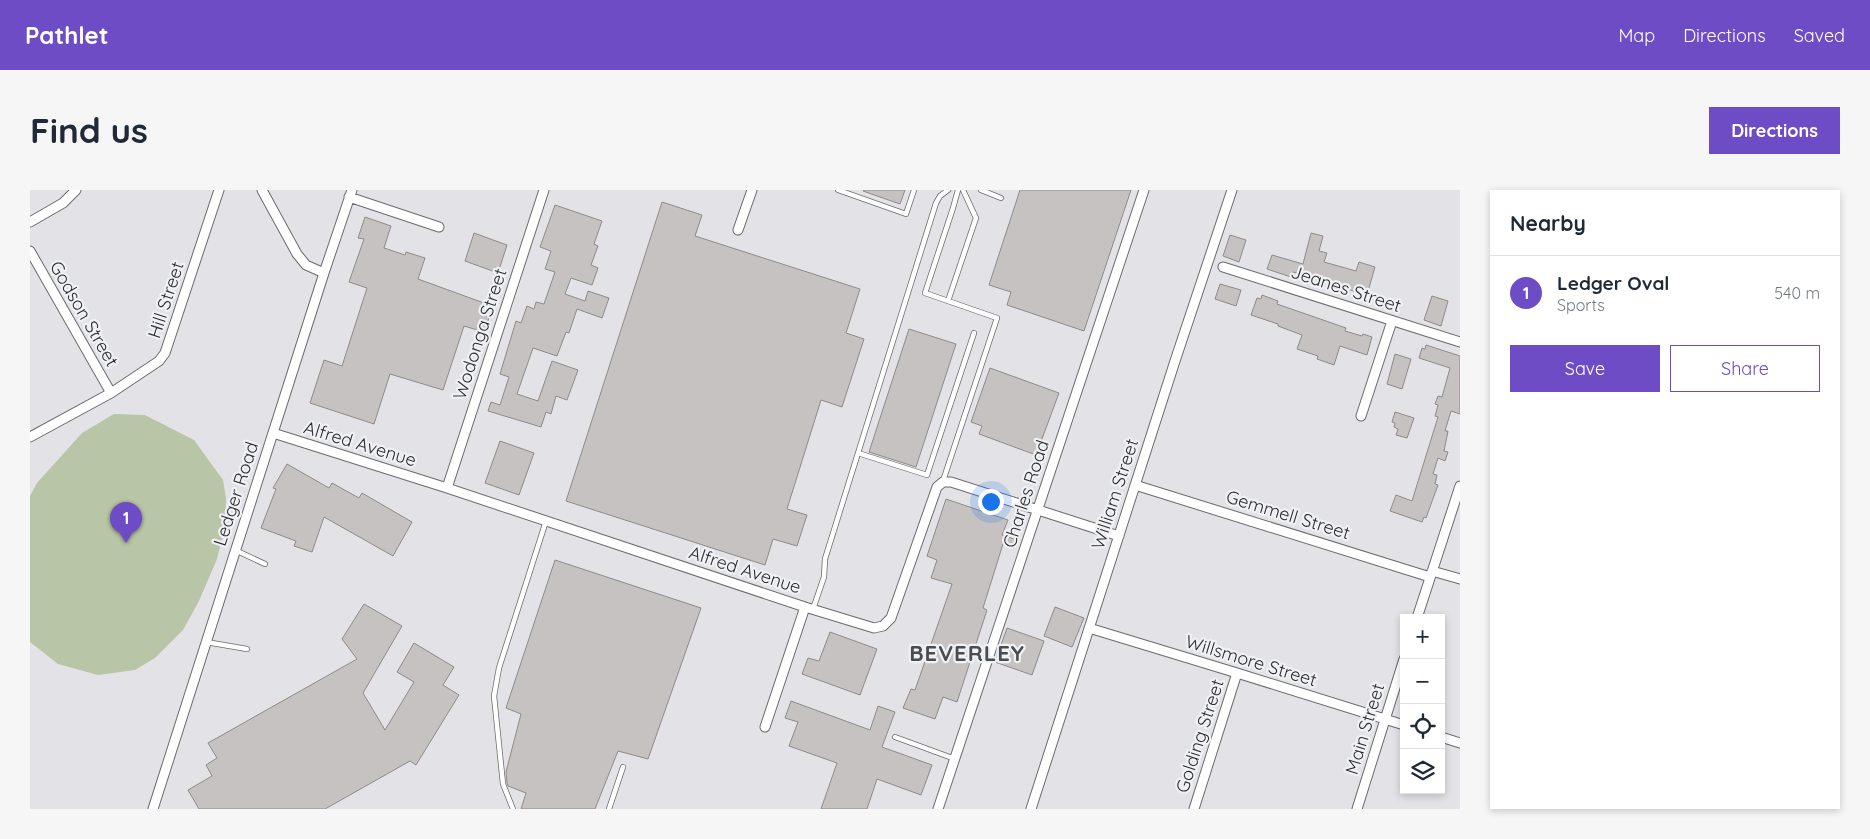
<!DOCTYPE html>
<meta charset="utf-8">
<style>
body{margin:0;font-family:Quicksand,sans-serif;background:#f6f6f7;color:#1f2937}
.controls{position:absolute;right:15px;bottom:15px;display:grid;overflow:hidden;border-radius:0px;box-shadow:0 2px 8px #0003}
.controls button{width:45px;height:45px;display:grid;place-items:center;padding:0;border:0;border-bottom:1px solid #e0e1e3;background:#fff;color:#1f2937;font:25px sans-serif}
.you{position:absolute;left:960px;top:311px;width:18px;height:18px;margin:-12px;border:4px solid #fff;border-radius:50%;background:#1a73e8;box-shadow:0 0 0 8px #1a73e833}
.badge{display:grid;place-items:center;width:32px;height:32px;border-radius:50%;background:#6d4cc5;color:#fff;font-size:16px;font-weight:700}
.pin{position:absolute;translate:-50% -41px;filter:drop-shadow(0 1px 2px #0008)}
.pin::after{content:'';position:absolute;top:26px;width:18px;height:15px;background:inherit;clip-path:polygon(0 0,100% 0,50% 100%)}
.list{margin:0;padding:0;list-style:none}
h2{display:flex;justify-content:space-between;align-items:center;height:65px;margin:0;padding:0 20px;font-size:21px}
h2 small{font-size:16px;font-weight:400;color:#747a83}
.list li{display:grid;grid-template-columns:32px 1fr auto;gap:15px;align-items:center;box-sizing:border-box;height:75px;padding:0 20px;border-top:1px solid #e0e1e3}
.list b{display:block;font-size:19px;white-space:nowrap}
.list p{margin:0;font-size:16px;white-space:nowrap;color:#747a83}
.list em{font-size:16px;font-style:normal;color:#747a83}
.actions{display:flex;gap:10px;padding:15px 20px}
.actions a{flex:1;padding:11px 0;border:1px solid #6d4cc5;border-radius:0px;text-align:center;font-size:18px;color:#6d4cc5}
.actions .main{background:#6d4cc5;color:#fff}
.icon{flex:none;width:28px;height:28px;fill:none;stroke:currentColor;stroke-width:2;stroke-linecap:round;stroke-linejoin:round}
.map{position:relative;flex:none;width:1430px;height:619px;overflow:hidden;border-radius:0px}
header{display:flex;align-items:center;gap:30px;box-sizing:border-box;height:70px;padding:0 25px;background:#6d4cc5;color:#fff}
header strong{font-size:24px}
nav{display:flex;gap:28px;margin-inline-start:auto;font-size:18px}
.intro{display:flex;align-items:center;justify-content:space-between;box-sizing:border-box;height:120px;padding:0 30px}
h1{margin:0;font-size:35px}
.button{padding:12px 22px;border-radius:0px;background:#6d4cc5;color:#fff;font-size:18px;font-weight:700}
main{display:flex;gap:30px;padding:0 30px}
aside{flex:1;background:#fff;border-radius:0px;box-shadow:0 2px 8px #0003}
.map>svg:first-child{display:block}
</style>
<header>
<strong>Pathlet</strong>
<nav><a>Map</a><a>Directions</a><a>Saved</a></nav>
</header>
<div class="intro"><h1>Find us</h1><a class="button">Directions</a></div>
<main>
<div class="map">
<svg width="1430" height="619" viewBox="0 0 1430 619">
<rect width="100%" height="100%" fill="#e3e3e7"/>
<path fill="#b8c5a6" d="M84 224 115 225 164 250 193 290 196 308 195 337 187 369 169 411 153 440 125 468 105 480 68 485 28 474 0 452V306L7 293 52 243Z"/>
<path fill="#c7c2c2" stroke="#8f8a89" d="M834 0H875L870 14 833 1Z
M990 0H1101L1054 141 977 115 981 102 959 95Z
M632 12 672 25 665 46 830 99 816 143 834 149 812 217 791 210 757 319 777 325 767 356 743 349 735 375 536 311Z
M525 15 572 31 564 54 568 56 561 75 568 78 562 95 541 88 535 104 555 111 558 101 579 108 572 128 547 119 539 143 536 142 527 166 503 158 487 204 508 211 522 171 548 180 537 210 526 206 521 224 516 222 511 237 458 221 461 212 470 215 479 187 470 184 486 131 491 133 497 116 504 119 506 112 514 114 525 82 515 79 521 61 510 57Z
M335 27 361 36 354 58 375 65 376 62 395 68 388 89 454 113 452 119 461 122 454 142 434 136 413 200 360 184 344 234 280 213 294 170 312 176 337 98 319 92 334 49 328 48Z
M444 43 477 55 468 83 435 71Z
M1281 43 1293 46 1289 61 1297 63 1294 72 1326 81 1329 72 1345 77 1337 105 1314 98 1313 101 1296 97 1298 92 1263 82 1261 87 1237 79 1242 65 1273 74Z
M1200 45 1216 50 1209 72 1193 66Z
M1190 94 1211 100 1206 116 1185 109Z
M1232 105 1248 111 1247 114 1316 138 1315 141 1332 146 1333 144 1342 147 1337 165 1310 156 1304 175 1287 169 1288 166 1267 159 1272 145 1248 136V134L1221 125 1227 108 1231 109Z
M1402 106 1418 111 1411 136 1394 130Z
M879 139 926 154 886 277 839 262Z
M1396 155 1430 166V224L1421 221 1415 241H1418L1414 261 1418 262 1415 271 1408 268 1403 284 1407 285 1405 294 1408 295 1396 328 1394 327 1392 332 1360 321 1366 305 1382 311 1408 227 1405 226 1408 215 1405 214 1408 206 1412 207 1420 178 1389 168 1392 158 1395 159Z
M1365 164 1381 169 1372 199 1357 194Z
M960 178 1029 203 1006 265 949 244 952 236 941 232Z
M1365 222 1384 228 1377 248 1366 245 1368 239 1364 237 1365 233 1362 232Z
M470 251 504 263 489 305 455 293Z
M257 274 299 298 302 293 329 308 332 303 382 332 363 366 294 327 282 362 264 356 266 351 231 338 246 299 243 298Z
M916 309 978 330 972 345 987 350 984 358 973 354 953 418 957 420 927 512 913 507 905 529 873 518 881 499 885 500 922 394 901 388 907 370 897 366Z
M525 370 671 418 618 569 588 561 565 619H491L496 603 478 596 477 593 476 582 491 524 476 518Z
M334 414 372 436 333 503 355 540 384 492 367 482 384 453 424 477 413 495 429 505 386 575 380 571 295 619H169L158 600 182 586 176 575 187 568 178 553 327 469 312 449Z
M1025 417 1054 428 1042 457 1014 446Z
M977 438 1014 451 1002 485 965 472Z
M800 442 847 459 830 505 772 484 778 468 789 471Z
M761 511 840 540 848 516 865 522 852 557 902 575 891 605 847 589 837 619H791L807 573 759 556 768 532 755 528Z"/>
<g fill="none" stroke-linecap="round" stroke-linejoin="round">
<g stroke="#6b6b6f" stroke-width="6">
<path id="service" d="M808 0 876 24 884 0
M951 0 971 8
M918 111 946 28 933 0
M828 263 897 285 944 143
M913 291 967 128 895 103 923 18 928 0
M205 360 235 374
M783 419 794 387 795 369 906 13 910 6 918 0
M176 452 217 459
M865 547 925 569
M483 619 473 594 464 506 469 478 516 331
M579 619 593 577"/>
</g>
<g stroke="#6b6b6f" stroke-width="11">
<path id="minor" d="M232 0 267 64 276 75 294 83
M319 7 409 37
M0 32 33 13 46 0
M708 40 722 0
M0 61 81 203
M1193 77 1430 152
M1331 226 1362 131
M243 243 417 298 775 417 844 438 853 436 861 428 907 297 913 292H921L1089 346
M0 247 81 203 129 171 135 163 189 0
M1105 295 1400 387
M417 298 514 0
M1402 381 1430 389
M1387 428 1430 296
M1059 438 1207 483 1374 535
M735 537 775 417
M1411 547 1430 553
M123 619 294 83 322 0
M908 619 1114 0
M1001 619 1145 171 1202 0
M1164 619 1207 483
M1327 619 1374 469"/>
</g>
<use href="#service" stroke="#fff" stroke-width="4.5"/>
<use href="#minor" stroke="#fff" stroke-width="9"/>
</g>
<g text-anchor="middle" stroke-width="4.5" stroke-linejoin="round" paint-order="stroke">
<g font-size="18" fill="#2b2b2c" stroke="#f0f1f5">
<text transform="translate(1316 99) rotate(18)" y="6">Jeanes Street</text>
<text transform="translate(136 110) rotate(-72)" y="6">Hill Street</text>
<text transform="translate(54 124) rotate(60)" y="6">Godson Street</text>
<text transform="translate(450 144) rotate(-72)" y="6">Wodonga Street</text>
<text transform="translate(330 254) rotate(17)" y="6">Alfred Avenue</text>
<text transform="translate(206 304) rotate(-72)" y="6">Ledger Road</text>
<text transform="translate(996 304) rotate(-72)" y="6">Charles Road</text>
<text transform="translate(1085 304) rotate(-72)" y="6">William Street</text>
<text transform="translate(1258 325) rotate(17)" y="6">Gemmell Street</text>
<text transform="translate(715 380) rotate(18)" y="6">Alfred Avenue</text>
<text transform="translate(1221 471) rotate(17)" y="6">Willsmore Street</text>
<text transform="translate(1335 539) rotate(-73)" y="6">Main Street</text>
<text transform="translate(1170 546) rotate(-72)" y="6">Golding Street</text>
</g>
<g font-size="22" font-weight="bold" letter-spacing="1" fill="#4b4c4f" stroke="#f0f1f5">
<text x="937" y="471">BEVERLEY</text>
</g>
</g>
</svg>
<div class="controls">
<button>+</button>
<button>−</button>
<button><svg class="icon" aria-label="locate" viewBox="0 0 24 24"><circle cx="12" cy="12" r="6"/><path d="M12 2v4M12 18v4M2 12h4M18 12h4"/></svg></button>
<button><svg class="icon" aria-label="layers" viewBox="0 0 24 24"><path d="M12 4l9 5-9 5-9-5zM3 14l9 5 9-5"/></svg></button>
</div>
<div class="you"></div>
<div class="pin badge" style="left:96px;top:353px">1</div>
</div>
<aside>
<h2>Nearby<small></small></h2>
<ul class="list">
<li><span class="badge">1</span><div><b>Ledger Oval</b><p>Sports</p></div><em>540 m</em></li>
</ul>
<div class="actions"><a class="main">Save</a><a>Share</a></div>
</aside>
</main>
